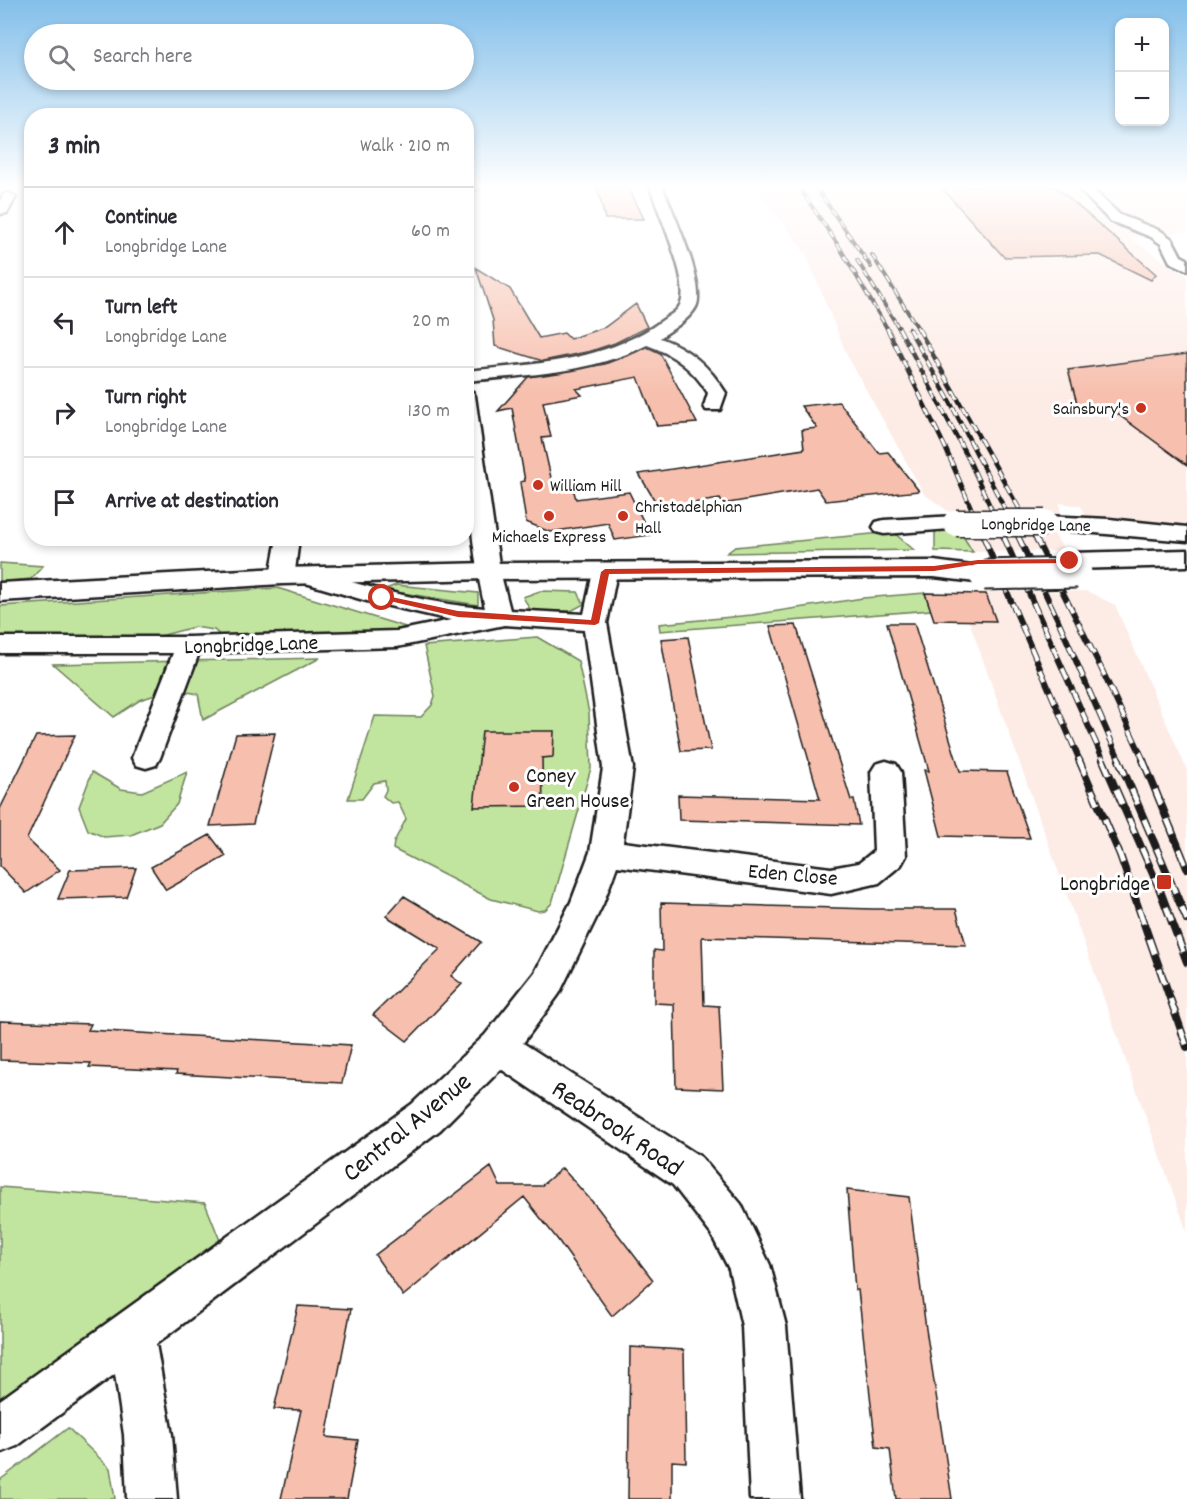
<!DOCTYPE html>
<meta charset="utf-8">
<style>
body{margin:0;font-family:Dekko,sans-serif;background:#f7f7f7;color:#2b2b33}
.controls{position:absolute;right:18px;top:18px;display:grid;overflow:hidden;border-radius:12px;box-shadow:0 3px 9px #0003}
.controls button{width:54px;height:54px;display:grid;place-items:center;padding:0;border:0;border-bottom:2px solid #e1e1e2;background:#fff;color:#2b2b33;font:30px sans-serif}
.stop{position:absolute;width:18px;height:18px;margin:-14px;border:4px solid #c8321e;border-radius:50%;background:#fff}
.stop.end{background:#c8321e;border-color:#fff;box-shadow:0 2px 6px #0008}
.list{margin:0;padding:0;list-style:none}
h2{display:flex;justify-content:space-between;align-items:center;height:78px;margin:0;padding:0 24px;font-size:26px}
h2 small{font-size:20px;font-weight:400;color:#7c7c81}
.list li{display:grid;grid-template-columns:39px 1fr auto;gap:18px;align-items:center;box-sizing:border-box;height:90px;padding:0 24px;border-top:2px solid #e1e1e2}
.list b{display:block;font-size:22px;white-space:nowrap}
.list p{margin:0;font-size:20px;white-space:nowrap;color:#7c7c81}
.list em{font-size:20px;font-style:normal;color:#7c7c81}
.icon{flex:none;width:33px;height:33px;fill:none;stroke:currentColor;stroke-width:2;stroke-linecap:round;stroke-linejoin:round}
.map{position:relative;flex:none;width:1187px;height:1499px;overflow:hidden}
.search{position:absolute;background:#fff;box-shadow:0 3px 9px #0003;left:24px;top:24px;width:450px;height:66px;display:flex;align-items:center;gap:15px;box-sizing:border-box;padding:0 21px;border-radius:33px;color:#7c7c81;font-size:22px}
.panel{position:absolute;background:#fff;box-shadow:0 3px 9px #0003;left:24px;top:108px;width:450px;height:438px;border-radius:24px}
.map>svg:first-child{display:block}
</style>
<div class="map">
<svg width="1187" height="1499" viewBox="0 0 1187 1499">
<rect width="100%" height="100%" fill="#fff"/>
<filter id="ink" filterUnits="userSpaceOnUse"><feTurbulence type="fractalNoise" baseFrequency=".0167" numOctaves="2"/><feDisplacementMap in="SourceGraphic" scale="12" xChannelSelector="R" yChannelSelector="G"/><feConvolveMatrix kernelMatrix="1 2 1 2 8 2 1 2 1" color-interpolation-filters="sRGB"/></filter>
<g filter="url(#ink)">
<path fill="#fdece6" d="M755 186H1187V231L1130 238 1187 276V527L1088 520 1081 506 1060 503V514H1041L1065 551 973 552 952 514 924 494 847 355 806 254Z
M1087 591 1115 605 1187 770V1232L969 621 934 620 925 593 978 594 977 592Z"/>
<path fill="#c1e49e" stroke="#6e805d" stroke-width="1.5" d="M935 530H959L973 552 935 551Z
M893 532 914 550 727 553 735 547Z
M0 563 43 566 31 579 0 582Z
M396 585 478 593V605L383 590Z
M277 588 412 629 222 637 214 630 194 627 160 636 0 637V606Z
M540 591 578 592 584 604 571 611H531L523 597Z
M925 593 931 610 660 631 659 624 752 615 863 598Z
M537 637 578 661 589 713 591 768 552 903 545 910 538 911 491 899 393 849 394 842 406 819 398 802 391 803 383 796 386 790 385 781 374 783 362 799H348L375 716 421 717 432 705 435 696 424 646Z
M320 658 203 720 198 694 173 689 140 700 114 717 53 664Z
M92 772 121 789 142 792 187 772 177 804 160 823 131 835 104 837 88 830 79 807Z
M0 1187 205 1203 221 1243 0 1400Z
M68 1428 110 1468 115 1499H0V1480Z"/>
<path fill="#f7bfad" stroke="#1c1c1c" stroke-width="1.5" d="M597 186H628L644 219H605Z
M940 186H1055L1156 274 1151 280 1100 255 1004 257Z
M476 268 510 289 539 338 564 333 570 339 605 327 636 304 647 327 615 343 591 351 543 361 495 346 493 320Z
M647 347 660 353 697 423 657 426 638 377 576 389 582 395 543 402 551 437 542 438 554 491 573 488 576 499 629 492 650 535 615 540 608 523 550 532 526 522 520 482 525 481 512 408 498 411 528 377 605 364Z
M1187 354V465L1112 410 1078 407 1068 370Z
M839 402 879 453 888 452 919 491 826 501 817 488 723 504 720 499 659 508 639 474 804 449 802 430 817 428 801 406Z
M925 593 986 594 996 621 934 620Z
M887 623H914L960 771 1007 772 1030 838 941 836 924 770 929 771Z
M796 625 851 800H854L859 825 679 820 678 795 820 799 770 626Z
M688 637 711 750 681 751 661 639Z
M482 731H554L553 757 542 758 543 806 474 807Z
M275 733 253 824 210 826 236 734Z
M75 735 27 839 60 870 26 893 0 866V809L36 736Z
M210 835 226 856 166 890 151 867Z
M136 868 126 897 58 899 70 870Z
M404 896 481 942 451 976 462 984 407 1041 373 1015 440 949 386 916Z
M661 903 873 909H956L966 945 702 937 704 1005 719 1006 723 1089 676 1087 674 1004 654 1003V950L662 951Z
M0 1021 91 1024 88 1030 351 1045 342 1083 176 1074 177 1071 89 1067 91 1063 0 1060Z
M491 1167 500 1186H541L562 1168 597 1207 653 1280 612 1316 558 1240 524 1197 403 1296 375 1255Z
M847 1190 909 1197 926 1329 952 1499H896L890 1449 876 1447 858 1290H855Z
M298 1306 351 1309 326 1437 358 1440 347 1499H281L301 1410 274 1409Z
M630 1347 684 1350 686 1462 672 1461V1499H628Z"/>
<g fill="none" stroke-linecap="round" stroke-linejoin="round">
<g stroke="#1c1c1c" stroke-width="5">
<path id="street" d="M466 186H479L478 189 466 191Z
M650 186H662C672 210 707 286 696 307 689 320 672 329 660 338 689 348 710 367 726 393L720 410H706L704 406 708 393C694 370 673 354 647 345 592 373 527 375 466 381V371C533 364 604 362 660 322 668 316 680 311 682 300 687 273 658 214 650 186Z
M1076 186H1089L1120 215 1161 231 1172 239 1181 256 1187 259V270L1170 262 1161 244 1151 237 1110 221Z
M9 193 16 197 7 213 0 214V201L4 194Z
M466 391 473 392 475 396 500 571 510 610 584 614 593 572 597 567 605 565 613 567 617 572 607 623 633 768 623 842 831 868 859 863 874 851 871 772 876 764 886 761 896 764 901 772 906 856 901 865 879 883 831 894 617 866 603 904 559 994 523 1043 701 1157 741 1204 770 1265 786 1326 800 1499H750L742 1326 729 1269 711 1234 673 1185 501 1069 440 1130 156 1344 172 1435 177 1499H127L124 1435 115 1374 17 1446 0 1453V1400L412 1104 485 1035 535 972 571 902 590 852 603 768 584 630 504 625 397 647 199 653 160 758 156 765 146 768 136 765 132 758 173 653H0V637H189L397 631 451 620 367 601 292 579 282 583 274 581 270 576 277 538H299L295 571 302 569C362 584 423 604 485 608 468 535 466 465 466 391Z
M956 516 964 518 967 523 964 528 884 534 876 532 873 527 876 522 884 520Z
M1045 516 1109 519 1187 527V541L1037 528 1034 523 1037 518Z"/>
</g>
<g stroke="#1c1c1c" stroke-width="5">
<path id="secondary" d="M1187 550V566L1070 569 1060 567 1057 561 1060 555 1070 553Z
M934 561 994 569 998 575 994 581 984 583 934 577 488 579 282 584 0 601V583L282 568 488 563Z"/>
</g>
<use href="#street" fill="#fff" fill-rule="evenodd"/>
<use href="#secondary" fill="#fff" fill-rule="evenodd"/>
<g stroke="#1c1c1c" stroke-width="4">
<path id="rail-far3" d="M798 186 840 248 888 330
M815 186 871 267
M872 255 919 330
M857 260 900 330"/>
</g>
<g stroke="#1c1c1c" stroke-width="4.5">
<path id="rail-far2" d="M887 328 945 447 975 517
M899 328 969 460 995 517
M918 328 1024 517
M909 329 949 400 1009 517"/>
</g>
<g stroke="#1c1c1c" stroke-width="6">
<path id="rail-far1" d="M974 515 1080 761
M994 515 1104 761
M1008 515 1058 620 1120 761
M1024 515 1101 668 1144 761"/>
</g>
<g stroke="#1c1c1c" stroke-width="8">
<path id="rail" d="M1079 760 1120 855 1187 1047
M1103 760 1159 888 1187 962
M1119 760 1187 920
M1143 760 1187 868"/>
</g>
<use href="#rail-far3" stroke="#fff" stroke-width="2" stroke-dasharray="7" stroke-linecap="butt"/>
<use href="#rail-far2" stroke="#fff" stroke-width="3" stroke-dasharray="9" stroke-linecap="butt"/>
<use href="#rail-far1" stroke="#fff" stroke-width="4" stroke-dasharray="12" stroke-linecap="butt"/>
<use href="#rail" stroke="#fff" stroke-width="5" stroke-dasharray="16" stroke-linecap="butt"/>
<g stroke="#1c1c1c" stroke-width="29" stroke-linecap="butt">
<path id="street-bridge" d="M956 523H1045"/>
</g>
<g stroke="#1c1c1c" stroke-width="33" stroke-linecap="butt">
<path id="secondary-bridge" d="M984 575 1077 573"/>
</g>
<use href="#street-bridge" stroke="#fff" stroke-width="26"/>
<use href="#secondary-bridge" stroke="#fff" stroke-width="29"/>
</g>
</g>
<linearGradient id="sky" x2="0" y2="1"><stop stop-color="#83bfea"/><stop offset="0.47" stop-color="#fff"/><stop offset="1" stop-color="#fff" stop-opacity="0"/></linearGradient>
<rect width="1187" height="396" fill="url(#sky)"/>
<path fill="#c8321e" d="M1070 559 1073 560V563L978 564 934 571 609 574 599 623 595 625 458 617 377 598 382 595 458 611 591 620 601 572 605 569 934 566 978 560Z"/>
<g fill="#c8321e" stroke="#fff" stroke-width="2">
<circle cx="1141" cy="408" r="6"/>
<circle cx="538" cy="485" r="6"/>
<circle cx="549" cy="516" r="6"/>
<circle cx="623" cy="516" r="6"/>
<circle cx="514" cy="787" r="6"/>
<rect x="1156" y="874" width="16" height="16" rx="3"/>
</g>
<g text-anchor="middle" stroke-width="6" stroke-linejoin="round" paint-order="stroke">
<g font-size="18" fill="#1c1c1c" stroke="#fff" text-anchor="start">
<text x="1129" y="414" text-anchor="end">Sainsbury's</text>
<text x="550" y="491">William Hill</text>
<text x="635" y="512">Christadelphian<tspan x="635" dy="21">Hall</tspan></text>
<text x="549" y="542" text-anchor="middle">Michaels Express</text>
</g>
<g font-size="18" fill="#1c1c1c" stroke="#fff">
<text transform="translate(1036 524) rotate(1)" y="6">Longbridge Lane</text>
</g>
<g font-size="22" fill="#1c1c1c" stroke="#fff">
<text transform="translate(251 643) rotate(-2)" y="8">Longbridge Lane</text>
<text transform="translate(793 873) rotate(5)" y="8">Eden Close</text>
</g>
<g font-size="22" fill="#1c1c1c" stroke="#fff" text-anchor="start">
<text x="526" y="782">Coney<tspan x="526" dy="25">Green House</tspan></text>
<text x="1150" y="890" text-anchor="end">Longbridge</text>
</g>
<g font-size="27" fill="#1c1c1c" stroke="#fff">
<text transform="translate(406 1126) rotate(-39)" y="9">Central Avenue</text>
<text transform="translate(618 1127) rotate(34)" y="9">Reabrook Road</text>
</g>
</g>
</svg>
<div class="controls">
<button>+</button>
<button>−</button>
</div>
<div class="stop" style="left:382px;top:598px"></div>
<div class="stop end" style="left:1070px;top:561px"></div>
<div class="search"><svg class="icon" aria-label="search" viewBox="0 0 24 24"><circle cx="10" cy="10" r="6"/><path d="M15 15l6 6"/></svg>Search here</div>
<section class="panel">
<h2>3 min<small>Walk · 210 m</small></h2>
<ul class="list">
<li><svg class="icon" aria-label="ahead" viewBox="0 0 24 24"><path d="M12 20V5M6 11l6-6 6 6"/></svg><div><b>Continue</b><p>Longbridge Lane</p></div><em>60 m</em></li>
<li><svg class="icon" aria-label="left" viewBox="0 0 24 24"><path d="M17 20v-9H6M10 6l-5 5 5 5"/></svg><div><b>Turn left</b><p>Longbridge Lane</p></div><em>20 m</em></li>
<li><svg class="icon" aria-label="right" viewBox="0 0 24 24"><path d="M7 20v-9h11M14 6l5 5-5 5"/></svg><div><b>Turn right</b><p>Longbridge Lane</p></div><em>130 m</em></li>
<li><svg class="icon" aria-label="arrive" viewBox="0 0 24 24"><path d="M6 21V4h12l-3 4 3 4H6"/></svg><div><b>Arrive at destination</b></div></li>
</ul>
</section>
</div>
